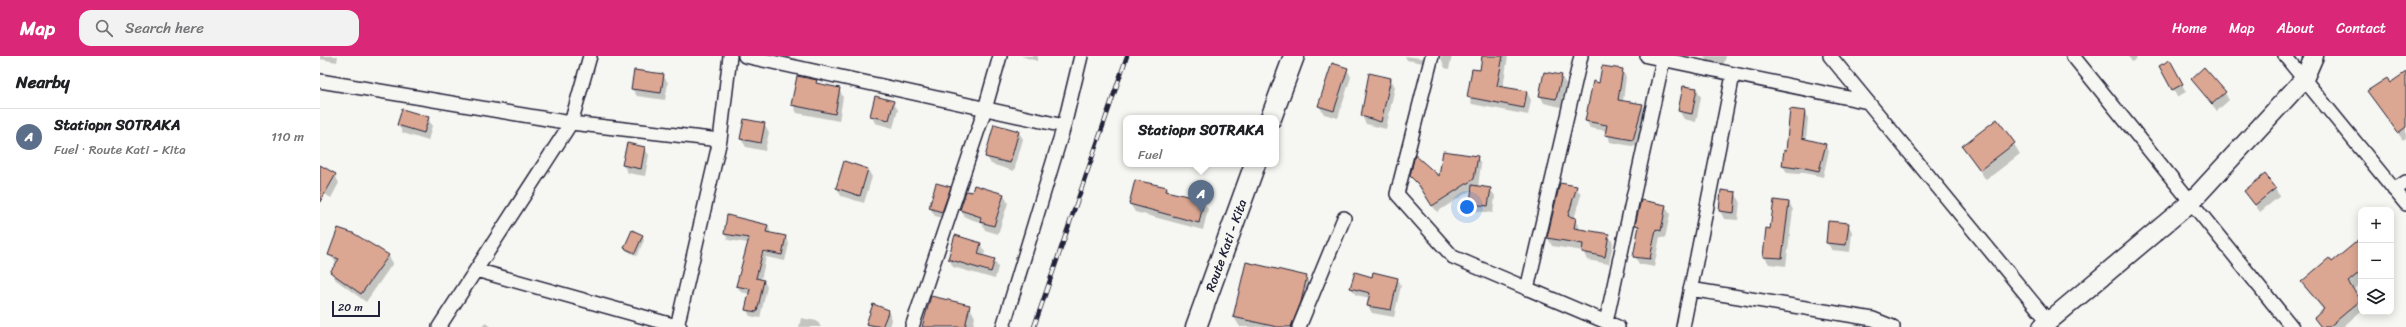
<!DOCTYPE html>
<meta charset="utf-8">
<style>
body{margin:0;font-family:Sriracha,sans-serif;background:#f2f2f2;color:#202124}
.controls{position:absolute;right:12px;bottom:12px;display:grid;overflow:hidden;border-radius:8px;box-shadow:0 2px 10px #0003}
.controls button{width:36px;height:36px;display:grid;place-items:center;padding:0;border:0;border-bottom:1px solid #e0e0e0;background:#fff;color:#202124;font:20px sans-serif}
.scale{position:absolute;left:12px;bottom:10px;width:48px;box-sizing:border-box;padding-left:4px;border:2px solid #22223b;border-top:0;font-size:11px;line-height:14px;white-space:nowrap;color:#22223b;-webkit-text-stroke:3px #f6f6f2;paint-order:stroke}
.you{position:absolute;left:1147px;top:151px;width:14px;height:14px;margin:-10px;border:3px solid #fff;border-radius:50%;background:#1a73e8;box-shadow:0 0 0 6px #1a73e833}
.badge{display:grid;place-items:center;width:26px;height:26px;border-radius:50%;background:#db2777;color:#fff;font-size:13px;font-weight:700}
.pin{position:absolute;translate:-50% -33px;filter:drop-shadow(0 1px 2px #0008)}
.pin::after{content:'';position:absolute;top:21px;width:14px;height:12px;background:inherit;clip-path:polygon(0 0,100% 0,50% 100%)}
.popup{position:absolute;left:803px;top:59px;width:156px;height:52px;box-sizing:border-box;display:grid;place-content:center;border-radius:8px;background:#fff;filter:drop-shadow(0 1px 3px #0005);font-size:13px;white-space:nowrap;color:#757577}
.popup b{font-size:15px;color:#202124}
.popup::after{content:'';position:absolute;left:50%;top:100%;margin-left:-8px;border:8px solid transparent;border-top-color:#fff}
.list{margin:0;padding:0;list-style:none}
h2{display:flex;justify-content:space-between;align-items:center;height:52px;margin:0;padding:0 16px;font-size:17px}
h2 small{font-size:13px;font-weight:400;color:#757577}
.list li{display:grid;grid-template-columns:26px 1fr auto;gap:12px;align-items:center;box-sizing:border-box;height:56px;padding:0 16px;border-top:1px solid #e0e0e0}
.list b{display:block;font-size:15px;white-space:nowrap}
.list p{margin:0;font-size:13px;white-space:nowrap;color:#757577}
.list em{font-size:13px;font-style:normal;color:#757577}
.icon{flex:none;width:22px;height:22px;fill:none;stroke:currentColor;stroke-width:2;stroke-linecap:round;stroke-linejoin:round}
.map{position:relative;flex:none;width:2086px;height:271px;overflow:hidden}
header{display:flex;align-items:center;gap:24px;box-sizing:border-box;height:56px;padding:0 20px;background:#db2777;color:#fff}
header strong{font-size:19px}
nav{display:flex;gap:22px;margin-inline-start:auto;font-size:14px}
.search{width:280px;height:36px;background:#f2f2f2;display:flex;align-items:center;gap:10px;box-sizing:border-box;padding:0 14px;border-radius:12px;color:#757577;font-size:15px}
main{display:flex}
aside{flex:1;background:#fff}
.map>svg:first-child{display:block}
</style>
<header>
<strong>Map</strong>
<div class="search"><svg class="icon" aria-label="search" viewBox="0 0 24 24"><circle cx="10" cy="10" r="6"/><path d="M15 15l6 6"/></svg>Search here</div>
<nav><a>Home</a><a>Map</a><a>About</a><a>Contact</a></nav>
</header>
<main>
<aside>
<h2>Nearby<small></small></h2>
<ul class="list">
<li><span class="badge" style="background:#5c6f8a">A</span><div><b>Statiopn SOTRAKA</b><p>Fuel · Route Kati - Kita</p></div><em>110 m</em></li>
</ul>
</aside>
<div class="map">
<svg width="2086" height="271" viewBox="0 0 2086 271">
<rect width="100%" height="100%" fill="#f6f6f2"/>
<filter id="ink" filterUnits="userSpaceOnUse"><feTurbulence type="fractalNoise" baseFrequency=".025" numOctaves="2"/><feDisplacementMap in="SourceGraphic" scale="8" xChannelSelector="R" yChannelSelector="G"/><feConvolveMatrix kernelMatrix="1 2 1 2 8 2 1 2 1" color-interpolation-filters="sRGB"/></filter>
<g filter="url(#ink)">
<path fill="#0003" d="M0 0H18L17 6 0 3Z
M701 0H718L717 5Z
M1085 0 1108 3 1109 1 1103 0H1118L1111 2 1108 8 1087 4Z
M1132 0 1129 13 1125 12 1120 0Z
M1163 0H1188L1183 32 1207 36 1211 44 1208 59 1152 48 1148 40 1160 16Z
M1384 0H1406L1403 11 1388 7Z
M1808 0H1819L1812 6Z
M1027 13 1031 21 1018 62 1004 58 999 50Z
M1854 13 1866 36 1857 41 1853 33Z
M1302 14 1306 21 1303 45 1322 49 1326 57 1317 91 1290 86 1287 75 1270 72 1266 64 1280 28Z
M1050 18 1071 23 1075 31 1066 73 1046 68 1042 60Z
M343 19 348 27 345 44 317 40 312 33Z
M1241 20 1246 28 1241 51 1224 47 1220 39Z
M1872 23 1905 37 1909 44 1897 55Z
M496 25 498 29 519 33 523 41 519 65 477 57 473 49Z
M2086 25V82L2083 84 2053 43 2070 28Z
M1377 33 1381 41 1376 66 1364 63 1359 55Z
M573 46 578 54 573 72 555 67 551 59Z
M83 54 108 62 112 70 108 85 83 77 78 69Z
M1484 56 1488 62 1486 84 1505 89 1509 95 1503 121 1480 116V118L1467 117 1463 110Z
M444 68 449 76 445 95 426 91 421 83Z
M698 75 703 83 694 115 671 108 667 101Z
M307 88 324 92 329 99 325 120 308 117 303 109Z
M1694 88 1700 98 1666 124 1643 90Z
M1157 101 1161 108 1158 131 1170 133 1175 140 1173 157 1155 155 1151 147 1153 133 1117 156 1091 120 1120 122Z
M525 107 548 114 552 121 544 147 521 140 517 132Z
M0 110 15 119 19 127 11 142 0 135Z
M1945 120 1960 140 1940 156 1925 135Z
M630 131 634 139 626 163 615 160 610 152Z
M1256 131 1261 139 1254 163 1259 171V174L1289 179 1293 187 1289 208 1267 204 1263 195 1232 190 1228 182Z
M846 132 849 137 883 145 888 153 883 174 815 156 810 148Z
M1402 136 1415 137 1420 145 1418 164 1404 163 1400 155Z
M684 139 688 147 678 178 665 174 662 167 645 161 641 154Z
M1469 146 1473 154 1466 210 1449 208 1444 200 1451 174Z
M1345 150 1350 158 1345 182 1340 181 1334 211 1319 208 1315 200 1319 174 1316 169Z
M1528 168 1532 176 1530 196 1512 194 1507 187Z
M448 169 451 178 465 181 469 188 465 205 446 201 441 224 444 225 447 231 440 262 430 260 426 253 430 238 421 236 417 230 428 187 408 184 405 178Z
M322 180 324 184 317 200 307 195 305 192Z
M2041 184V227L2033 234 2041 244V255L2023 271H2000L1995 262 2004 255 1982 227 2012 207Z
M660 188 665 196 663 200 674 204 678 211 675 223 633 211 629 203Z
M10 199H68L73 207 46 246 16 224 11 216 17 208Z
M986 221 993 234 983 271H920L914 261Z
M1053 222 1077 223 1081 230 1074 261 1052 257 1048 250 1050 242 1036 239 1031 232Z
M649 250 655 261 653 271H604Z
M568 255 572 263 569 271H549L547 268Z
M481 262 497 265 501 271H479Z
M165 267 171 271H162Z"/>
<path fill="#dca792" stroke="#22223b" d="M1162 0H1183L1177 30 1207 35 1204 52 1147 41 1152 13 1160 14Z
M1850 4 1863 28 1852 34 1839 10Z
M1012 7 1028 12 1014 55 998 50Z
M1282 10 1303 13 1298 44 1323 48 1313 84 1285 79 1287 69 1265 65 1273 25 1279 27Z
M1884 11 1906 36 1892 48 1871 23Z
M314 14 344 18 341 37 311 33Z
M1224 16 1242 19 1236 43 1219 40Z
M2086 16V71L2078 77 2047 35 2067 22 2070 27Z
M1049 17 1071 22 1061 66 1041 60Z
M477 20 497 24 496 27 520 32 515 58 471 49Z
M1363 30 1377 32 1372 58 1358 55Z
M555 40 574 45 569 64 550 60Z
M82 53 109 61 104 77 77 69Z
M1470 53 1485 55 1482 82 1506 88 1499 115 1476 110V112L1462 110 1464 94 1466 95Z
M424 63 445 67 441 87 420 83Z
M1677 63 1695 87 1660 114 1642 90Z
M674 68 699 75 690 107 665 101Z
M307 87 325 91 321 113 302 109Z
M1123 95 1158 100 1154 123 1112 150 1099 129 1090 120 1095 99 1119 120Z
M524 105 548 113 540 140 516 132Z
M0 109 16 118 0 146Z
M1945 118 1956 132 1935 149 1924 135Z
M815 124 847 131 846 135 884 144 879 167 809 148Z
M616 127 631 131 622 156 609 152Z
M1240 127 1257 130 1248 160 1256 162 1254 172 1289 178 1285 201 1262 196 1263 188 1227 182Z
M654 129 684 138 674 170 660 166 661 161 640 154 646 135 652 136Z
M1152 129 1171 132 1168 150 1150 148Z
M1401 134 1416 136 1414 157 1399 155Z
M1321 144 1346 149 1341 175 1336 173 1330 203 1313 201 1319 170 1315 169Z
M1454 144 1469 146 1462 202 1443 201 1446 172 1450 173Z
M407 159 448 169 446 176 466 180 462 199 443 195 436 222 444 224 437 256 425 254 430 233 416 230 429 182 404 178Z
M1508 165 1529 167 1526 189 1506 187Z
M18 172 33 177 69 199 41 238 10 216 19 203 8 199Z
M312 174 323 179 315 197 304 192Z
M635 179 661 187 658 198 675 203 671 216 628 203Z
M2041 182V215L2028 226 2041 244 2009 271H2001L1994 262 2004 253 1981 226 2009 202 2012 206Z
M926 206 987 220 981 246 971 271H957L913 261Z
M1035 216 1052 221 1053 216 1078 222 1071 254 1047 250 1050 237 1030 232Z
M611 240 650 249 645 271H602Z
M553 248 569 254 562 271 546 268Z"/>
<g fill="none" stroke-linecap="round" stroke-linejoin="round">
<g stroke="#22223b" stroke-width="16">
<path id="street" d="M425 0 744 70 683 271
M1112 0 1077 138 1133 201 1298 271
M1327 0 1548 46
M1510 0 1728 265
M1753 0 1972 271
M1965 0 2086 148
M0 25 251 67 400 84
M744 70 761 0
M2074 134 2086 126
M156 214 360 271
M1207 233 1261 0
M1370 233 1553 263 1573 271
M1286 266 1343 4
M119 271 251 67 270 0
M357 271 400 84 410 0
M592 271 665 53 680 0
M979 271 1024 162
M1363 271 1413 19"/>
</g>
<g stroke="#22223b" stroke-width="21">
<path id="secondary" d="M1722 271 1871 146 1984 23 1994 0"/>
</g>
<g stroke="#22223b" stroke-width="23">
<g id="primary">
<path d="M951 62 974 0"/>
<path id="s1" d="M876 271 935 108"/>
</g>
</g>
<use href="#street" stroke="#f6f6f2" stroke-width="13"/>
<use href="#secondary" stroke="#f6f6f2" stroke-width="18"/>
<use href="#primary" stroke="#f6f6f2" stroke-width="20"/>
<g stroke="#22223b" stroke-width="4.5">
<path id="rail" d="M714 271 807 0"/>
</g>
<use href="#rail" stroke="#f6f6f2" stroke-width="3" stroke-dasharray="9" stroke-linecap="butt"/>
</g>
</g>
<g text-anchor="middle" stroke-width="3" stroke-linejoin="round" paint-order="stroke">
<g font-size="13" fill="#22223b" stroke="#f6f6f2">
<text dy="5" stroke="none"><textPath href="#s1" startOffset="87">Route Kati - Kita</textPath></text>
</g>
</g>
</svg>
<div class="controls">
<button>+</button>
<button>−</button>
<button><svg class="icon" aria-label="layers" viewBox="0 0 24 24"><path d="M12 4l9 5-9 5-9-5zM3 14l9 5 9-5"/></svg></button>
</div>
<div class="scale">20 m</div>
<div class="you"></div>
<div class="pin badge" style="left:881px;top:157px;background:#5c6f8a">A</div>
<div class="popup"><b>Statiopn SOTRAKA</b>Fuel</div>
</div>
</main>
